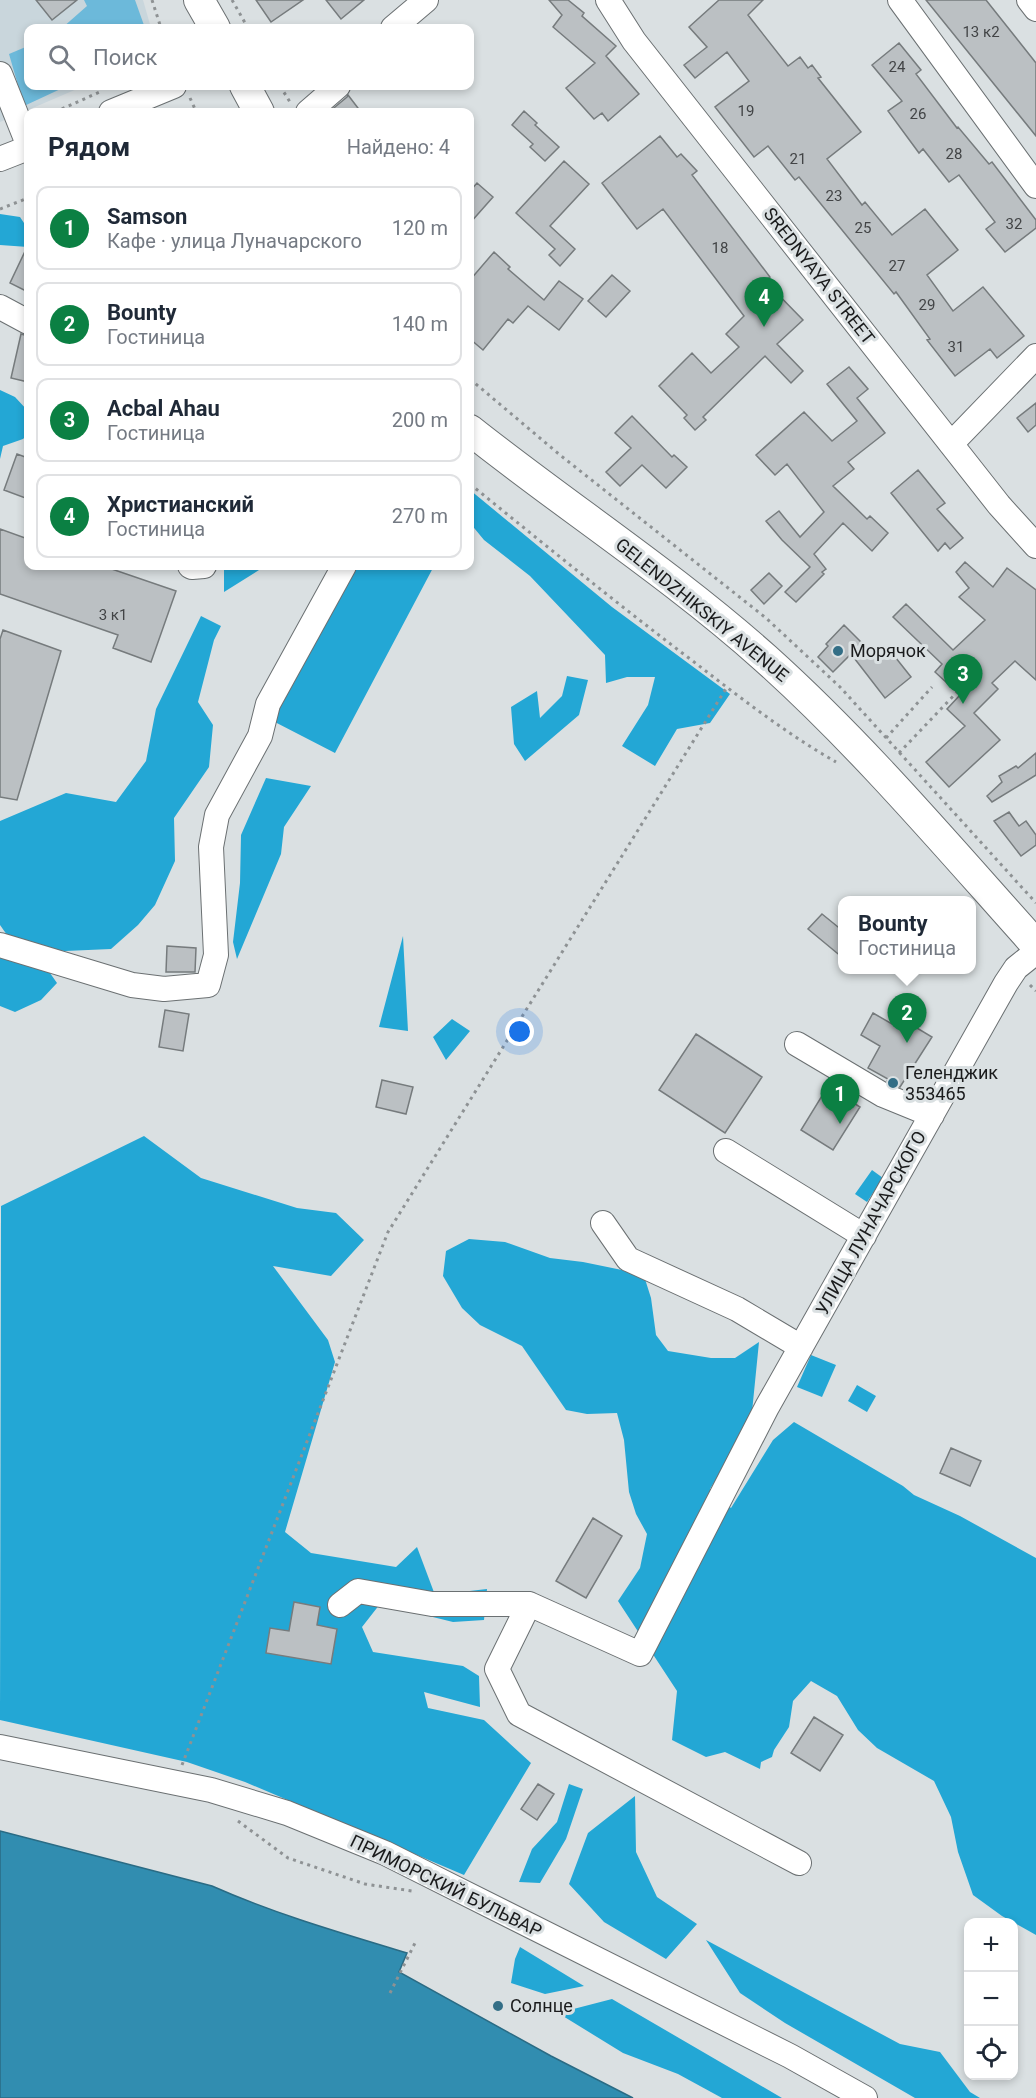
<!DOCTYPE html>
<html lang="ru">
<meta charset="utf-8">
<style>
body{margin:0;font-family:Roboto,sans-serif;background:#f6f6f7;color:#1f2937}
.controls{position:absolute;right:18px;bottom:18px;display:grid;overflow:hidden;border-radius:12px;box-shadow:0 3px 9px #0003}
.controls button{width:54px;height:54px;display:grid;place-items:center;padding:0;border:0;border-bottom:2px solid #e0e1e3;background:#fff;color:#1f2937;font:30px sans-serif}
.you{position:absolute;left:520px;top:1032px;width:21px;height:21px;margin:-15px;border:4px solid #fff;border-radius:50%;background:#1a73e8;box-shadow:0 0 0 9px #1a73e833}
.badge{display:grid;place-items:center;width:39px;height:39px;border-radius:50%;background:#0b8043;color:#fff;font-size:20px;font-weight:700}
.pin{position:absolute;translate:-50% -50px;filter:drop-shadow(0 2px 3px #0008)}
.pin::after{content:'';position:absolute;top:32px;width:21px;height:18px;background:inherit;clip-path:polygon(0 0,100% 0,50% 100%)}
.popup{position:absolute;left:838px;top:896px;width:138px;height:78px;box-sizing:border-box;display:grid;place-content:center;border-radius:12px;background:#fff;filter:drop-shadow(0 2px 4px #0005);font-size:20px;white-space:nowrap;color:#747a83}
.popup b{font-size:22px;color:#1f2937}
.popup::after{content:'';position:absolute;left:50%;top:100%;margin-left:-12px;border:12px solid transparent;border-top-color:#fff}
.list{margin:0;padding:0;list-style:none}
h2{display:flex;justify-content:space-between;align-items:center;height:78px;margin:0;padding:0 24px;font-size:26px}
h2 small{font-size:20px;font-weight:400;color:#747a83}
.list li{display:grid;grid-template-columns:39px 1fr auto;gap:18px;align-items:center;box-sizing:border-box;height:84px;margin:0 12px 12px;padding:0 12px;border:2px solid #e0e1e3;border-radius:12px}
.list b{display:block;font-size:22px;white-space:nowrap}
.list p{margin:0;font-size:20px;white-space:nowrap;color:#747a83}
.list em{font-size:20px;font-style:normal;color:#747a83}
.icon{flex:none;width:33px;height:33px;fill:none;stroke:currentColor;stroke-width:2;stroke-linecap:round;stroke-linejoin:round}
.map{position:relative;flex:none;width:1036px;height:2098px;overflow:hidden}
.search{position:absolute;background:#fff;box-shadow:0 3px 9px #0003;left:24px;top:24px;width:450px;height:66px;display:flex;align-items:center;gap:15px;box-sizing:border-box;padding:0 21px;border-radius:12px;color:#747a83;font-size:22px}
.panel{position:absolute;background:#fff;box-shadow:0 3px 9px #0003;left:24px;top:108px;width:450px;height:462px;border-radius:12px}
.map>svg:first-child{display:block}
</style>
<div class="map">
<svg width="1036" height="2098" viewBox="0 0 1036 2098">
<rect width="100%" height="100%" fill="#dae0e2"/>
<path fill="#c9d6dc" d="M0 0H143L151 28H28V86H84L0 122Z"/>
<path fill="#6cb9da" d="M84 0H135L145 28H62L87 6Z
M28 46V86H67L24 106 9 54Z"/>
<path fill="#23a7d5" d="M0 214 20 217 28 229V247L0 245Z
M0 390 15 397 28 411V434L23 439 3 446 0 459Z
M470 490 612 607 730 694 710 723 677 729 655 766 622 746 648 705 655 677H627L606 683 605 655 530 576 484 540 470 523Z
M224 566H260L259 570 224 592Z
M350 566H434L335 753 269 719Z
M201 616 221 626 214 640 198 702 213 725 209 767 174 818 175 861 155 905 138 925 111 949 65 951 33 949 57 983 41 1000 15 1012 0 1006V956L12 942 0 925V821L66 793 116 802 146 761 156 709Z
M567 676 588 680 579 715 525 761 514 744 511 707 537 691 540 718 562 696Z
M266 778 311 786 284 827 281 854 237 959 233 942 240 883 241 835Z
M403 936 408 1031 379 1027Z
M452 1019 470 1031 446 1060 433 1037Z
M144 1136 201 1178 297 1208 336 1213 364 1240 331 1276 273 1266 328 1340 335 1362 285 1532 311 1553 396 1567 417 1547 435 1595 487 1589 484 1620 453 1622 380 1604 362 1627 373 1652 463 1666 479 1676 480 1707 424 1692 428 1708 484 1720 531 1763 464 1875 245 1782 187 1762 0 1720 1 1206Z
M872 1170 883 1178 867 1202 855 1194Z
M469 1239 505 1242 550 1258 583 1262 622 1270 645 1279 651 1298 656 1335 668 1351 711 1358H735L759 1342 751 1422 710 1489 731 1508 773 1440 794 1422 903 1486 914 1495 960 1516 1036 1558V1935L1002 1916 973 1895 958 1852 951 1817 934 1781 877 1748 858 1730 837 1696 811 1681 793 1701 789 1727 774 1750 772 1757 761 1762 760 1769 725 1752 706 1757 672 1740 677 1691 618 1601 640 1568 647 1534 636 1514 629 1492 624 1440 617 1413 587 1414 566 1410 522 1346 480 1325 462 1308 443 1276 446 1251Z
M811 1355 836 1365 822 1397 797 1387Z
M857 1385 876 1396 867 1412 848 1401Z
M569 1784 583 1789 566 1839 540 1883 519 1882 532 1849 557 1822Z
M635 1796 636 1852 657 1897 697 1924 666 1959 604 1922 569 1884 588 1833Z
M706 1940 900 2044 940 2052 970 2092 980 2098H915L785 2023 740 1993Z
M520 1947 584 1986 545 1994 511 1983 515 1959Z
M612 1999 782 2098H722L678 2074 623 2053 558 2013Z"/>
<path fill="#318db0" stroke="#2a6b84" stroke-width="1.5" d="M0 1831 212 1886C275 1914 341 1933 407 1953L399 1972 551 2056 633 2098H0Z"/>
<path fill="#bbc0c3" stroke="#767b7d" stroke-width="1.5" d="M36 0H77L52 20Z
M256 0H303L271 22Z
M326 0H364L341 19Z
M549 0H568L584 13 582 16 616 46 606 56 639 94 608 121 602 113 594 119 566 88 595 63 553 27 562 15Z
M719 0H763L748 15 788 66 800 57 808 68 812 65 821 77 818 78 861 132 827 159 862 205 865 202 892 235 925 209 958 250 927 275 953 311 983 287 1024 336 997 358 990 349 955 376 927 340 930 339 896 292 894 294 799 177 795 180 768 146 754 157 715 107 749 81 727 52 695 78 684 65 707 47 689 27Z
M926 0H986L1036 63V136Z
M899 43 921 70 916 74 957 128 958 127 989 164 992 162 1036 220V228L1005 252 986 229 995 222 959 175 949 182 923 149 919 153 888 111 902 101 872 65Z
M348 95 361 112H329L347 97Z
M524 111 537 123 535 125 559 147 545 161 530 147 533 144 512 125Z
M660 136 677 157 681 154 697 171 692 175 770 277 765 281 803 320 777 344 803 371 791 383 765 356 703 417 706 420 695 430 684 418 687 415 659 386 692 353 711 373 739 347 726 334 744 316 663 209 637 229 602 183Z
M564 161 589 184 550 226 575 249 560 266 549 255 555 249 516 213Z
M477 183 493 197 470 223V191Z
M28 245V292L10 283Z
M494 252 510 267 508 269 544 300 559 281 583 299 559 330 528 306 513 323 508 319 483 350 470 339V280Z
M612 275 630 291 606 317 588 301Z
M21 334 28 336V382L11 378Z
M849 367 868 389 857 398 885 433 848 462 854 469 833 486 867 519 870 516 888 533 872 551 843 523 814 554 826 569 822 572 824 574 796 602 785 592 810 567 782 540 766 521 779 511 800 537 824 512 787 464 775 475 756 455 804 412 832 441 857 421 827 384Z
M1036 403V425L1028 432 1017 418Z
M632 416 672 457 674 455 687 467 666 488 642 465 620 486 606 472 631 448 615 433Z
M17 454 28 458V499L4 490Z
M918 470 945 503 937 509 963 538 950 549 945 543 938 551 891 493Z
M0 529 28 539V566H103L176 591 151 662 113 648 118 635 0 594Z
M965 562 993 587 1007 568 1036 590V680L1015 661 992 683 998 689 974 713 1000 740 949 787 926 762 965 726 947 709 960 695 935 672 942 664 893 617 906 604 953 650 985 620 959 597 969 588 956 572Z
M769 573 782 586 764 604 751 590Z
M844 625 876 657 888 648 911 677 885 698 851 654 833 672 818 657 828 646 826 644Z
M3 630 61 651 17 800 0 797V639Z
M1036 753V775L992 802 987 796 1002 782 999 776 1016 766 1018 768Z
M1009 812 1019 826 1026 821 1036 835V845L1021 856 994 821Z
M822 914 843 931V958L808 929Z
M167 946 196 948 195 972H166Z
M165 1010 189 1014 183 1051 159 1047Z
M873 1013 892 1024 897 1016 932 1037 900 1087 889 1082 887 1081 888 1079 868 1068 880 1046 861 1035Z
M696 1034 762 1077 725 1133 659 1090Z
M382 1080 413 1087 406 1114 376 1107Z
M828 1086 860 1107 833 1150 801 1130Z
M951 1448 981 1461 970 1486 940 1473Z
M593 1518 622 1536 586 1598 556 1581Z
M294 1602 320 1607 317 1625 337 1629 331 1664 266 1653 270 1628 289 1631Z
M814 1717 843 1735 820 1771 791 1753Z
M538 1784 554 1794 537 1820 521 1809Z"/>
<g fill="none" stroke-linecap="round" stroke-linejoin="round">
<g stroke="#6b7072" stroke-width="26">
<path id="minor" d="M608 0 634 41 999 505 1036 546
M900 0 1036 186
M1029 0 1036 9
M393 28 426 0
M0 74 28 144
M111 112 174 86
M308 112 338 86
M0 159 28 148
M0 307 28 322
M951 444 1036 356
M190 566 192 567 204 566
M0 945 132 985 164 989 208 985 216 955 211 847 217 815 260 736 268 704 344 566
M797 1044 883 1095 932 1115
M726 1151 864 1236
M603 1223 628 1259 737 1309 801 1347
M529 1604 497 1669 519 1714 799 1863
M340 1605 358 1591 432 1604H529L640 1654 767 1407 1006 983 1016 968 1036 952
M0 1747 211 1790 287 1813 385 1853 790 2056 865 2098"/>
</g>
<g stroke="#6b7072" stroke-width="32">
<path id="major" d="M199 0 215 28
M245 86 259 112
M470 430C567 507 672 575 765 658 863 746 948 847 1036 945"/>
</g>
<path stroke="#8e9294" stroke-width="3" stroke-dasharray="3 4.5" stroke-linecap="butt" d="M152 0 161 28
M232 0 248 28
M280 86 290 102
M190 98 195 109 201 112
M55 112 102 91
M0 209 28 198
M470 379 560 455 766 618 840 687 1036 903
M470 484C545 545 620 606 698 665 742 699 787 734 836 762
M886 738 932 687
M899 753 958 691
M1030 985 1036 991
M182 1765 388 1232 727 687
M238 1821 288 1858 365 1884 412 1891
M390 1993 416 1941"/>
<use href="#minor" stroke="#fff" stroke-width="24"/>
<use href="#major" stroke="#fff" stroke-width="30"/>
</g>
<g fill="#336e86" stroke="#dae0e2" stroke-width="2">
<circle cx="838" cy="651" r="6"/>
<circle cx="893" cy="1083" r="6"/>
<circle cx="498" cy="2006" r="6"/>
</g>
<g text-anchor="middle" stroke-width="6" stroke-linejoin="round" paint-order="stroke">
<g font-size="15" fill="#424446">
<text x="981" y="37">13 к2</text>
<text x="897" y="72">24</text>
<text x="746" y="116">19</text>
<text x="918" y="119">26</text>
<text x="954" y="159">28</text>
<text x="798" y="164">21</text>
<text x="834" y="201">23</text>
<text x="1014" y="229">32</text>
<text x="863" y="233">25</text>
<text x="720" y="253">18</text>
<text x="897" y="271">27</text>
<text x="927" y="310">29</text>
<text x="956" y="352">31</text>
<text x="113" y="620">3 к1</text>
</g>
<g font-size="18" fill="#1a1b1c" stroke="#dae0e2">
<text transform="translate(819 276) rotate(52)" y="6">SREDNYAYA STREET</text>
<text transform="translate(702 610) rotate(39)" y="6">GELENDZHIKSKIY AVENUE</text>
<text transform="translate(871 1223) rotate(-61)" y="6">УЛИЦА ЛУНАЧАРСКОГО</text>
<text transform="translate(446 1886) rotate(26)" y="6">ПРИМОРСКИЙ БУЛЬВАР</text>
</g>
<g font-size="18" fill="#1a1b1c" stroke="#dae0e2" text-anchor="start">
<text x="850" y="657">Морячок</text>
<text x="905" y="1079">Геленджик<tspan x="905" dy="21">353465</tspan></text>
<text x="510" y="2012">Солнце</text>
</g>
</g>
</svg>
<div class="controls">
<button>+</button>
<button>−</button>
<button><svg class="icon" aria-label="locate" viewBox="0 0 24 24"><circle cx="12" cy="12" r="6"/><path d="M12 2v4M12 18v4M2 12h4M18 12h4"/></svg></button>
</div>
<div class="you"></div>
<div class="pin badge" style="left:840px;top:1124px">1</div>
<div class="pin badge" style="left:907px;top:1043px">2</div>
<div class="popup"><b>Bounty</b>Гостиница</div>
<div class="pin badge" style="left:963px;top:704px">3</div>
<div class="pin badge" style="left:764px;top:327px">4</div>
<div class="search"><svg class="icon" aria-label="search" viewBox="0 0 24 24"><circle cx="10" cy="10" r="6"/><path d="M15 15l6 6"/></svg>Поиск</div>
<section class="panel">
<h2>Рядом<small>Найдено: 4</small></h2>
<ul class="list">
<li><span class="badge">1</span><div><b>Samson</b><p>Кафе · улица Луначарского</p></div><em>120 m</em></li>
<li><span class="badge">2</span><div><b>Bounty</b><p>Гостиница</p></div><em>140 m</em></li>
<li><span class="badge">3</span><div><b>Acbal Ahau</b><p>Гостиница</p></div><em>200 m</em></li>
<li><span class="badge">4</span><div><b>Христианский</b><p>Гостиница</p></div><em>270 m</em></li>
</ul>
</section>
</div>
